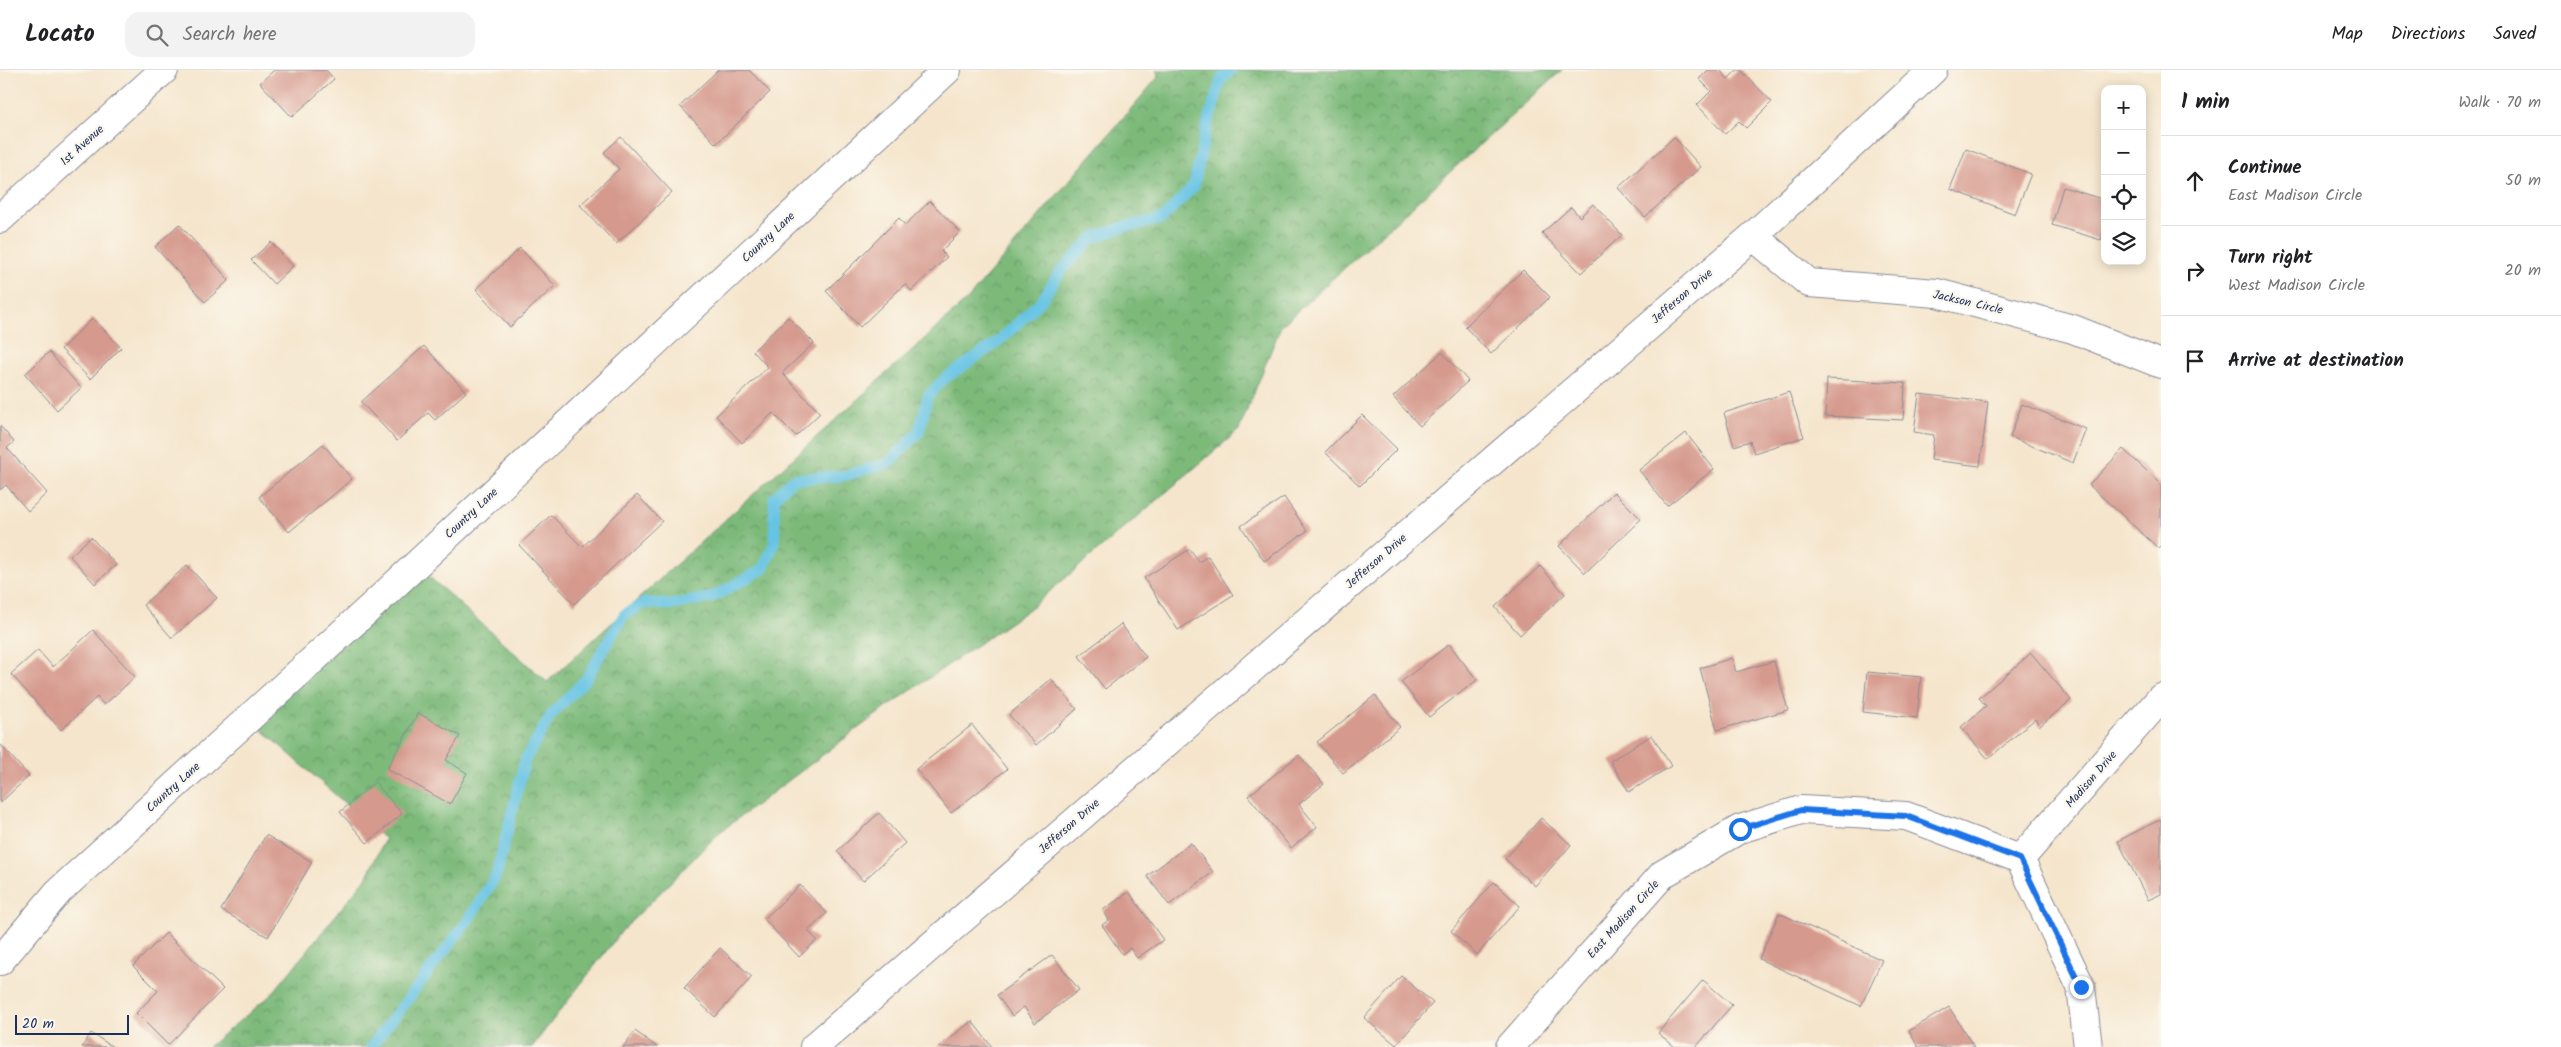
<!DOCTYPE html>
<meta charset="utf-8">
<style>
body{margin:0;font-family:Kalam,sans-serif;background:#f2f2f2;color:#202124}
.controls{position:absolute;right:15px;top:15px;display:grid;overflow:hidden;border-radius:10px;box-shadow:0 2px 12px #0003}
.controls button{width:45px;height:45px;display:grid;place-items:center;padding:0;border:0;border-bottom:1px solid #e0e0e0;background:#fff;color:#202124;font:25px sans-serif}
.scale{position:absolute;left:15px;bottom:12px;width:114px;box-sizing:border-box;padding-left:5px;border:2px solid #1b2f5e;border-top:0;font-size:14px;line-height:18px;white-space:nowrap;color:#1b2f5e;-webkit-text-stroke:4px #fbf7ec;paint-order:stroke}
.stop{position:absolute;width:15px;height:15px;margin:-11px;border:4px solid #1a73e8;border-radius:50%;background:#fff}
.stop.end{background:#1a73e8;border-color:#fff;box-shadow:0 1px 5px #0008}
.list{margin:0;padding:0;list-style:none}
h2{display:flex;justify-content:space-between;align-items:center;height:65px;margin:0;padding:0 20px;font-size:21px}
h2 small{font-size:16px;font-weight:400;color:#757577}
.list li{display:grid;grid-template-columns:32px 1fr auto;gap:15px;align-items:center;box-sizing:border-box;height:90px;padding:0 20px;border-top:1px solid #e0e0e0}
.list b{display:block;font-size:19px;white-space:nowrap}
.list p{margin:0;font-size:16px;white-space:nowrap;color:#757577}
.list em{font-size:16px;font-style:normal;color:#757577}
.icon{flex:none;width:28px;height:28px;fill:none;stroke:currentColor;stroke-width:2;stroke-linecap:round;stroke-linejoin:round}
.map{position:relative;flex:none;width:2161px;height:977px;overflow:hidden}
header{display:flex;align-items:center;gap:30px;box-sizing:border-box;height:70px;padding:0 25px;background:#fff;border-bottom:1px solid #e0e0e0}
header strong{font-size:24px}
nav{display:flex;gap:28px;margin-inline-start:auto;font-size:18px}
.search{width:350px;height:45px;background:#f2f2f2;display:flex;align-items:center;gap:12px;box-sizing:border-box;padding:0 18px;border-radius:15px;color:#757577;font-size:19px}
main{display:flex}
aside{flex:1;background:#fff}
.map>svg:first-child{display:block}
</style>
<header>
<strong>Locato</strong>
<div class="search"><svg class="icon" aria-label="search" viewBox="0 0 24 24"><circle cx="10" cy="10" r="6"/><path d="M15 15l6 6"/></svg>Search here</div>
<nav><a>Map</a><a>Directions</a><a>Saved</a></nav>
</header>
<main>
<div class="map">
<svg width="2161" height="977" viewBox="0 0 2161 977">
<defs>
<pattern id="forest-crowns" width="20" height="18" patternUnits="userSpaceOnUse" patternTransform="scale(1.25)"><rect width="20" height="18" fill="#7dba7a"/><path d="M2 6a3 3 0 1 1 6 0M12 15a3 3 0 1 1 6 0" fill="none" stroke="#669867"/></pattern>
</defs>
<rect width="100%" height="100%" fill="#fbf7ec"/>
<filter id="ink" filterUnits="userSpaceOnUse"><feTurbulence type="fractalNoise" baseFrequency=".02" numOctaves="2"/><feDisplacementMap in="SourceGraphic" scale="10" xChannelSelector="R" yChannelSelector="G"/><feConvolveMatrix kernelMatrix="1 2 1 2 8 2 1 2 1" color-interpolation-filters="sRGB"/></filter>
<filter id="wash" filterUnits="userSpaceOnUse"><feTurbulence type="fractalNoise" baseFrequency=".0096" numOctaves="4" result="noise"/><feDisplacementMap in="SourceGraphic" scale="20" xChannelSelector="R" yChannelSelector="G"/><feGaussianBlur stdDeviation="1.12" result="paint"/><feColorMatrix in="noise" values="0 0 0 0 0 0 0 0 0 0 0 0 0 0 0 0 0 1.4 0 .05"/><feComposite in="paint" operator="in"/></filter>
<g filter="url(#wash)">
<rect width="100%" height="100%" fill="#f5e5cc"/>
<path fill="url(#forest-crowns)" stroke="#4c746c" d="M1156 0H1562L1281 256 1239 360 1028 540 884 639 720 762 621 862 532 977H208L271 925 366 808 385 769 249 648 416 495 547 612 967 230 1159 6Z"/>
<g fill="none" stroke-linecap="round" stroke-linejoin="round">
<path stroke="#65c3e4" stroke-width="11" d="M371 977 466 853 496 806 525 690 551 645 586 609 624 545 644 533 671 535 713 527 763 499 775 472 774 428 793 409 843 406 889 393 919 362 928 326 944 309 998 272 1041 231 1061 201 1093 168 1124 157 1162 149 1194 116 1206 59 1221 10 1231 0"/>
</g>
<g id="blocks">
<path fill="#d6998d" d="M274 0H326L334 9 292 47 260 13Z
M718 0H749L770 22 716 74 680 36Z
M1708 0H1720L1728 9 1737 0H1741L1772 32 1746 58 1739 51 1725 64 1697 35 1711 21 1699 9Z
M621 67 672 122 616 174 580 135 619 99 604 82Z
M1674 67 1701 97 1645 147 1618 118Z
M1966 79 2031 104 2015 144 1950 119Z
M2063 117 2105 130V157L2101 170 2052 155Z
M930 131 960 162 941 181 947 187 911 221 905 214 860 257 826 221 899 148 905 155Z
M1593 134 1622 165 1581 203 1542 163 1571 137 1580 147Z
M179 154 229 210 205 232 155 177Z
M271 172 293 196 274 214 251 190Z
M520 178 555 216 510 257 476 219Z
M1523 200 1550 227 1491 284 1465 257Z
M788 247 814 273 782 303 820 343 796 366 773 343 742 373 716 346 768 297 753 281Z
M93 248 121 278 90 309 61 279Z
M424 276 466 322 435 350 428 343 397 371 361 332Z
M49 282 81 318 57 340 25 304Z
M1442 282 1468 311 1420 356 1393 327Z
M1827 309 1905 313 1903 350 1825 346Z
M1789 322 1804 367 1754 383 1750 371 1734 376 1724 343Z
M1919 324 1988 332 1980 396 1931 390 1934 365 1914 362Z
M2022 334 2086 359 2073 393 2010 367Z
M1362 345 1397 379 1360 416 1325 382Z
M0 356 14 372 7 378 47 423 28 441 6 415 0 420Z
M1686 363 1714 399 1667 436 1639 400Z
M323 374 352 409 289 462 259 427Z
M2123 379 2161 414V475L2158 478 2089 415Z
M1614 422 1641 449 1585 503 1559 476Z
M637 425 662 451 574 534 519 475 551 445 582 477Z
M1284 427 1307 461 1264 491 1241 456Z
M91 467 116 495 95 514 70 486Z
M1190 479 1199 492 1208 486 1233 525 1178 560 1144 508Z
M187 495 217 528 172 568 143 535Z
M1540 496 1565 524 1520 565 1495 537Z
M1121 554 1146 587 1105 619 1079 586Z
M93 560 135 607 104 635 97 627 61 660 11 604 38 580 53 597Z
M1449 574 1477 610 1429 647 1401 612Z
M2031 583 2071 630 2040 656 2035 649 1988 689 1961 657 1986 636 1979 628Z
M1732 588 1736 602 1774 591 1788 640 1717 660 1700 598Z
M1867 602 1921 607 1917 648 1863 642Z
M1051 609 1077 639 1036 675 1009 645Z
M1375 625 1400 657 1343 703 1317 672Z
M418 643 460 666 446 690 467 703 450 734 387 699Z
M972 655 1007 699 951 743 916 699Z
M1652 665 1671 696 1629 722 1610 691Z
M0 674 29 706 0 733Z
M1299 685 1324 714 1299 734 1317 757 1291 778 1248 726Z
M375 712 402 744 367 773 340 742Z
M879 743 905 773 863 811 837 781Z
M1541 748 1571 775 1535 816 1505 789Z
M2161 749V824L2148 830 2118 771Z
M266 765 312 792 268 867 221 840Z
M1191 773 1213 802 1169 835 1147 806Z
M1494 812 1520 836 1477 885 1451 861Z
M800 815 827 843 808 861 817 870 799 887 764 849Z
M1129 822 1163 870 1137 888 1130 878 1122 884 1102 855 1109 850 1103 840Z
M1779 843 1882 890 1861 936 1759 889Z
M166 863 223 919 168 975 136 943 158 921 133 896Z
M720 878 752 907 715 947 684 918Z
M1052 885 1079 920 1035 953 1024 937 1012 946 997 925Z
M1401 906 1433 933 1396 975 1364 948Z
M1703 910 1732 935 1696 977H1675L1658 963Z
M1949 937 1974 977H1918L1909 961Z
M972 951 992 977H938Z
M635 961 657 977H623Z
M91 963 113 977H82Z"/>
</g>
</g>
<g filter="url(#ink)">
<use href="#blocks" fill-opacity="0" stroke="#888a95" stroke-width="1"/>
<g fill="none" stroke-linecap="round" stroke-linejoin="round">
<g stroke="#888a95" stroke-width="30">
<path id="minor" d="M0 149 164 0
M1753 166 1809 213 1937 223 2073 259 2161 294
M2020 789 2161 628
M2020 789 2081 917 2088 977
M0 891 58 822 372 536 947 0
M814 977 1753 166 1933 0
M1510 977 1663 804 1740 759 1801 740 1906 746 2020 789"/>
</g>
<use href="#minor" stroke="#fff" stroke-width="28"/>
</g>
</g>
<g fill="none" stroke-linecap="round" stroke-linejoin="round" filter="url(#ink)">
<path stroke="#1a73e8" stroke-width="6" d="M1740 759 1801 740 1906 746 2020 789 2081 917"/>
</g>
<g text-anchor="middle" stroke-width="4.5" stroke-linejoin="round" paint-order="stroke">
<g font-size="12" fill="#1b2f5e" stroke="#fbf7ec">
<text transform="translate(82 75) rotate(-42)" y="4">1st Avenue</text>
<text transform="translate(768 167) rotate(-43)" y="4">Country Lane</text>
<text transform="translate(1682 226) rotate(-41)" y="4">Jefferson Drive</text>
<text transform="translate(1968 232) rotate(13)" y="4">Jackson Circle</text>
<text transform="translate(471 443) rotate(-43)" y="4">Country Lane</text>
<text transform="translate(1376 491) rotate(-41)" y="4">Jefferson Drive</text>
<text transform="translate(2091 709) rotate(-49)" y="4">Madison Drive</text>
<text transform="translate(173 717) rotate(-42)" y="4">Country Lane</text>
<text transform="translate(1069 756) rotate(-41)" y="4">Jefferson Drive</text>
<text transform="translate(1623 849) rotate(-48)" y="4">East Madison Circle</text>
</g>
</g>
</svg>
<div class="controls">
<button>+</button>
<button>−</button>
<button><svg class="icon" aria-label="locate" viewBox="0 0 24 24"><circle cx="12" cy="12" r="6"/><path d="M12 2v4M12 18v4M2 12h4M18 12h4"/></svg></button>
<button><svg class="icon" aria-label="layers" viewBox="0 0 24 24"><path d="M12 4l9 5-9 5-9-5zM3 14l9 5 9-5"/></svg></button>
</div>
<div class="scale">20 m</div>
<div class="stop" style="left:1740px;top:759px"></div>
<div class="stop end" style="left:2081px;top:917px"></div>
</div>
<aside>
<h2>1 min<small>Walk · 70 m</small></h2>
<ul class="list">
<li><svg class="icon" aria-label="ahead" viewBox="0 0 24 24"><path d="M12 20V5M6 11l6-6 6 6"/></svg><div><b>Continue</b><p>East Madison Circle</p></div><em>50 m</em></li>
<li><svg class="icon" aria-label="right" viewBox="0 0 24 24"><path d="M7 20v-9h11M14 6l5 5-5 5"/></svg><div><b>Turn right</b><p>West Madison Circle</p></div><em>20 m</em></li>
<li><svg class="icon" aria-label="arrive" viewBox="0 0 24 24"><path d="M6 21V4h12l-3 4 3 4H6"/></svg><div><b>Arrive at destination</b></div></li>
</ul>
</aside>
</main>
